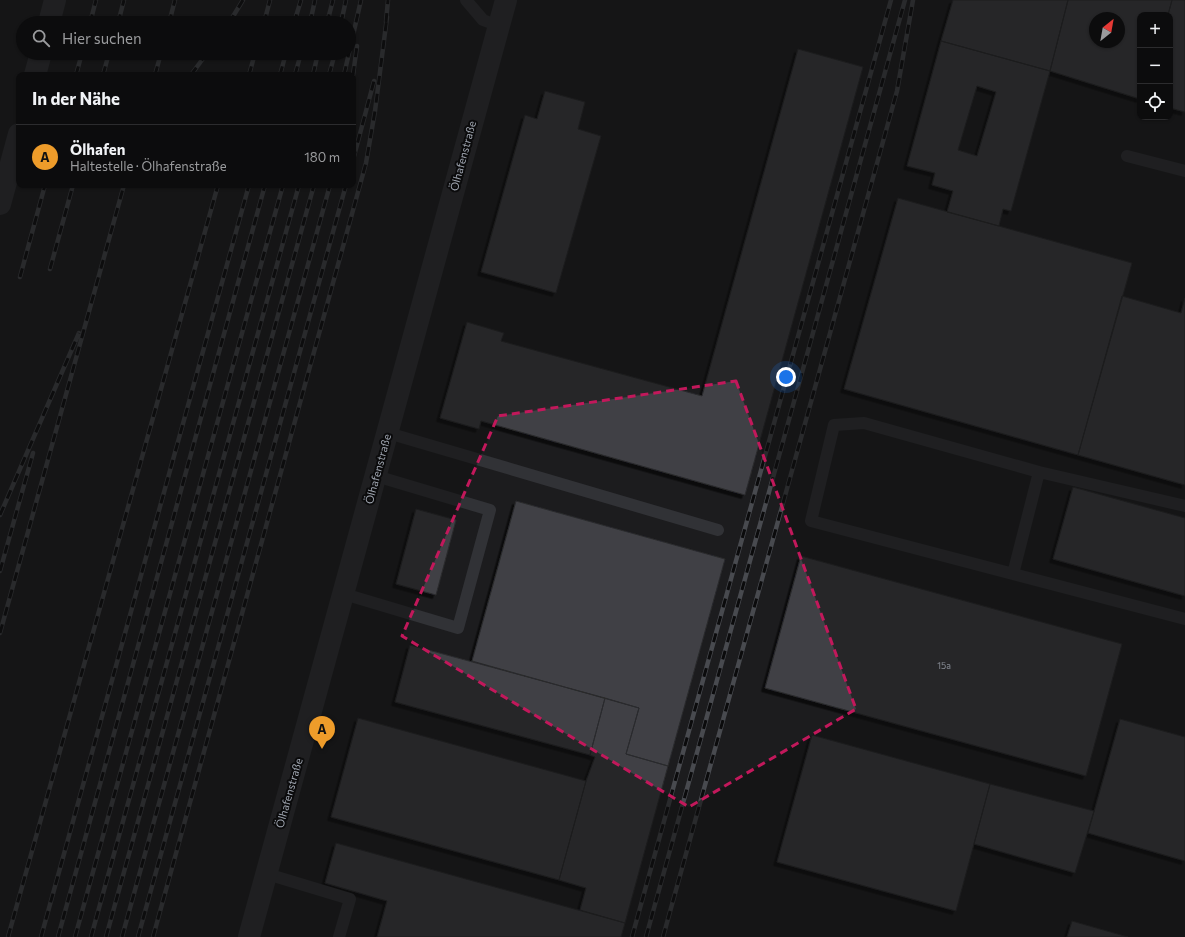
<!DOCTYPE html>
<html lang="de">
<meta charset="utf-8">
<style>
body{margin:0;font-family:Commissioner,sans-serif;background:#1a1a1b;color:#f1f3f6}
.controls{position:absolute;right:12px;top:12px;display:grid;overflow:hidden;border-radius:8px;box-shadow:0 1px 3px #0004}
.controls button{width:36px;height:36px;display:grid;place-items:center;padding:0;border:0;border-bottom:1px solid #2c2c2e;background:#0c0c0d;color:#f1f3f6;font:20px sans-serif}
.compass{position:absolute;left:1089px;top:12px;width:36px;height:36px;border-radius:50%;background:#0c0c0d;box-shadow:0 1px 3px #0004;rotate:31deg}
.you{position:absolute;left:786px;top:377px;width:14px;height:14px;margin:-10px;border:3px solid #fff;border-radius:50%;background:#1a73e8;box-shadow:0 0 0 6px #1a73e833}
.badge{display:grid;place-items:center;width:26px;height:26px;border-radius:50%;background:#ee9c2a;color:#111;font-size:13px;font-weight:700}
.pin{position:absolute;translate:-50% -33px;filter:drop-shadow(0 1px 2px #0008)}
.pin::after{content:'';position:absolute;top:21px;width:14px;height:12px;background:inherit;clip-path:polygon(0 0,100% 0,50% 100%)}
.list{margin:0;padding:0;list-style:none}
h2{display:flex;justify-content:space-between;align-items:center;height:52px;margin:0;padding:0 16px;font-size:17px}
h2 small{font-size:13px;font-weight:400;color:#9a9b9d}
.list li{display:grid;grid-template-columns:26px 1fr auto;gap:12px;align-items:center;box-sizing:border-box;height:64px;padding:0 16px;border-top:1px solid #2c2c2e}
.list b{display:block;font-size:15px;white-space:nowrap}
.list p{margin:0;font-size:13px;white-space:nowrap;color:#9a9b9d}
.list em{font-size:13px;font-style:normal;color:#9a9b9d}
.icon{flex:none;width:22px;height:22px;fill:none;stroke:currentColor;stroke-width:2;stroke-linecap:round;stroke-linejoin:round}
.map{position:relative;flex:none;width:1185px;height:937px;overflow:hidden}
.search{position:absolute;background:#0c0c0d;box-shadow:0 1px 3px #0004;left:16px;top:16px;width:340px;height:44px;display:flex;align-items:center;gap:10px;box-sizing:border-box;padding:0 14px;border-radius:22px;color:#9a9b9d;font-size:15px}
.panel{position:absolute;background:#0c0c0d;box-shadow:0 1px 3px #0004;left:16px;top:72px;width:340px;height:116px;border-radius:8px}
.map>svg:first-child{display:block}
</style>
<div class="map">
<svg width="1185" height="937" viewBox="0 0 1185 937">
<defs>
<filter id="shadow"><feDropShadow dx="-3.5" dy="3.5" stdDeviation="0" flood-color="#0009"/></filter>
</defs>
<rect width="100%" height="100%" fill="#101011"/>
<path fill="#1c1c1e" fill-rule="evenodd" d="M0 0H1185V937H0ZM1140 15H1170V117H1140ZM1095 18H1119V42H1095ZM23 23H349V53H23ZM19 75H353V185H19Z"/>
<path fill="#3f4044" stroke="#2a2a2d" fill-rule="evenodd" filter="url(#shadow)" d="M953 0H1068L1050 71 941 41Z
M1068 0H1172L1168 15H1140V99L1050 71ZM1095 18H1119V42H1095Z
M1172 0H1185V112L1170 108V15H1168Z
M941 41 1050 71 1011 211 1003 209 999 226 947 212 953 191 932 185 935 173 907 166ZM977 86 996 92 977 156 958 150Z
M798 49 863 67 745 495 481 421 479 429 440 418 467 322 504 333 501 341 702 396Z
M545 91 585 102 578 129 601 136 556 293 481 272 525 115 537 119Z
M898 198 1132 263 1078 455 844 389Z
M1122 296 1181 313 1185 298V485L1078 455Z
M1073 487 1185 518V596L1053 559Z
M516 501 725 559 668 766 626 754 639 708 472 661Z
M416 509 456 520 436 595 396 584Z
M801 556 1122 644 1086 776 765 688Z
M410 645 605 698 590 755 395 702Z
M605 698 639 708 626 754 668 766 625 923 580 910 586 888 559 880 586 781 595 757 590 755Z
M358 718 586 781 559 880 331 817Z
M1120 719 1185 737V861L1088 833Z
M812 735 990 784 956 911 777 862Z
M990 784 1094 811 1075 873 974 844Z
M336 843 625 923 621 937H377L387 901 325 883Z
M1072 921 1128 937H1067Z"/>
<g fill="none" stroke-linecap="round" stroke-linejoin="round">
<path stroke="#313236" stroke-width="12" d="M466 0 483 20 499 26
M1127 156 1185 171
M388 433 718 530
M1039 472 864 423 834 425 811 521 1185 619
M1013 574 1039 472 1185 506
M344 594 458 628 490 510 376 476
M267 874 350 899 339 937"/>
<path stroke="#313236" stroke-width="22" d="M49 23 55 0
M35 75 41 53
M0 204 19 134
M249 937 506 0"/>
<g stroke="#484a4f" stroke-width="4.5">
<path id="rail" d="M386 22 388 0
M90 23 96 0
M118 23 124 0
M169 23 175 0
M229 23 243 0
M264 23 270 0
M294 23 301 0
M310 23 315 0
M327 23 333 0
M341 23 346 0
M76 75 82 53
M103 75 109 53
M155 75 161 53
M191 75 207 53
M249 75 255 53
M280 75 286 53
M295 75 301 53
M313 75 318 53
M329 75 335 53
M344 75 361 0
M353 75 357 46
M353 160 374 81
M50 269 73 185
M20 277 45 185
M0 515 79 333
M0 571 33 453
M0 633 124 185
M8 937 218 185
M41 937 249 185
M58 937 265 185
M75 937 283 185
M91 937 299 185
M106 937 314 185
M122 937 330 185
M138 937 346 185
M153 937 366 163 375 111 387 17
M632 937 891 0
M646 937 905 0
M663 937 897 91 913 0"/>
</g>
<use href="#rail" stroke="#0b0b0c" stroke-width="3" stroke-dasharray="9" stroke-linecap="butt"/>
</g>
<path d="M0 0H1185V937H0ZM736 381 856 709 689 807 402 636 498 416Z" fill="#101011" fill-opacity=".55" fill-rule="evenodd"/>
<path fill="none" stroke="#c2185b" stroke-width="3" stroke-dasharray="8 5" stroke-linejoin="round" d="M736 381 856 709 689 807 402 636 498 416Z"/>
<g text-anchor="middle" stroke-width="4" stroke-linejoin="round" paint-order="stroke">
<g font-size="9" fill="#888d96">
<text x="944" y="669">15a</text>
</g>
<g font-size="11" fill="#a1a7b2" stroke="#0b0b0c">
<text transform="translate(463 156) rotate(-75)" y="4">Ölhafenstraße</text>
<text transform="translate(378 469) rotate(-75)" y="4">Ölhafenstraße</text>
<text transform="translate(289 793) rotate(-74)" y="4">Ölhafenstraße</text>
</g>
</g>
</svg>
<div class="controls">
<button>+</button>
<button>−</button>
<button><svg class="icon" aria-label="locate" viewBox="0 0 24 24"><circle cx="12" cy="12" r="6"/><path d="M12 2v4M12 18v4M2 12h4M18 12h4"/></svg></button>
</div>
<svg class="compass" viewBox="-18 -18 36 36"><path d="M0-13l5 13h-10z" fill="#e53935"/><path d="M0 13l5-13h-10z" fill="#9a9b9d"/></svg>
<div class="you"></div>
<div class="pin badge" style="left:322px;top:749px">A</div>
<div class="search"><svg class="icon" aria-label="search" viewBox="0 0 24 24"><circle cx="10" cy="10" r="6"/><path d="M15 15l6 6"/></svg>Hier suchen</div>
<section class="panel">
<h2>In der Nähe<small></small></h2>
<ul class="list">
<li><span class="badge">A</span><div><b>Ölhafen</b><p>Haltestelle · Ölhafenstraße</p></div><em>180 m</em></li>
</ul>
</section>
</div>
